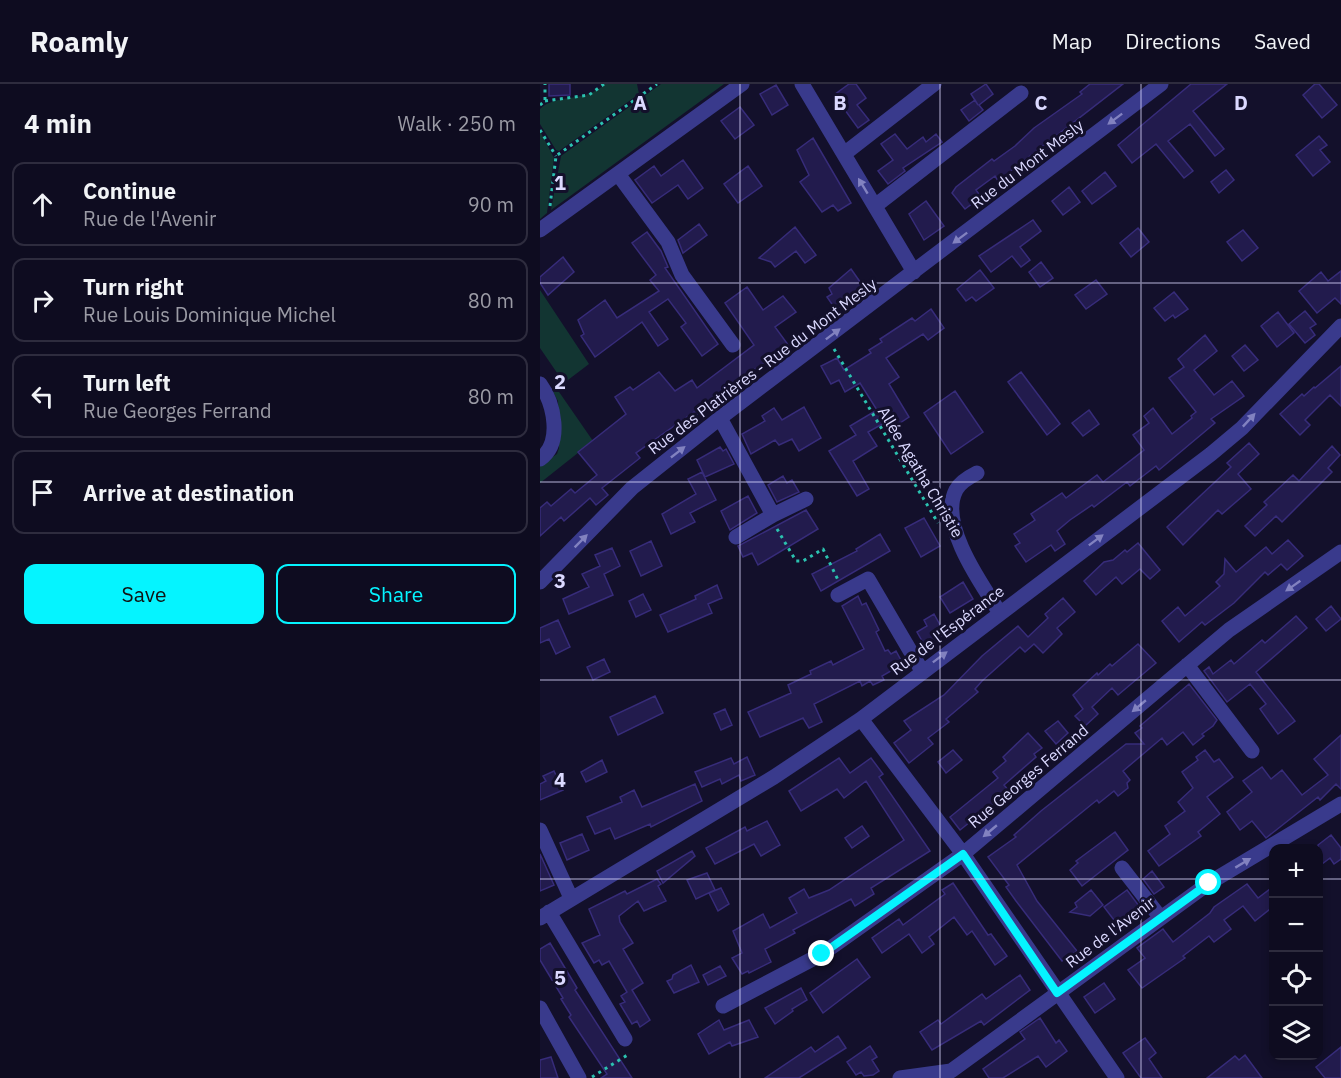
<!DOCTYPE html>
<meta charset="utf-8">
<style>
body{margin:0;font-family:"IBM Plex Sans",sans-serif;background:#171529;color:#f1f3f6}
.controls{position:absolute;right:18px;bottom:18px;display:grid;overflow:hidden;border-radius:12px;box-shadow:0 3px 9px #0003}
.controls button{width:54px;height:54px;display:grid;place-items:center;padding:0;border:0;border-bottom:2px solid #2e2c3e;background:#0e0c20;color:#f1f3f6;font:30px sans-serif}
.stop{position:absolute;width:18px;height:18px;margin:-14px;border:4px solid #05f4ff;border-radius:50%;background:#fff}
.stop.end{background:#05f4ff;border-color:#fff;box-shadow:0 2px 6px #0008}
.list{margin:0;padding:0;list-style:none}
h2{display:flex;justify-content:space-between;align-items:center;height:78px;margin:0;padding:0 24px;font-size:26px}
h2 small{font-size:20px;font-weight:400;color:#9b9ba5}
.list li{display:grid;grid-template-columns:39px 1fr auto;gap:18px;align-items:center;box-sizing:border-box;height:84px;margin:0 12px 12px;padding:0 12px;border:2px solid #2e2c3e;border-radius:12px}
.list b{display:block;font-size:22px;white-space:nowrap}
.list p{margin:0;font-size:20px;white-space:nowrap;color:#9b9ba5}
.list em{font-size:20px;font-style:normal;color:#9b9ba5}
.actions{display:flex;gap:12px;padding:18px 24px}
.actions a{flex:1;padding:14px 0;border:2px solid #05f4ff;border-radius:12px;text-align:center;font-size:21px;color:#05f4ff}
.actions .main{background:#05f4ff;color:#111}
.icon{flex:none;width:33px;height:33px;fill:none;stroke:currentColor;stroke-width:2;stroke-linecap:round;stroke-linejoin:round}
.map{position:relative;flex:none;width:801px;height:994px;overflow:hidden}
header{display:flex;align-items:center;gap:36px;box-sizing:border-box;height:84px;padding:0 30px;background:#0e0c20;border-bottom:2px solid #2e2c3e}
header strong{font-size:28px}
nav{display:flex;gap:33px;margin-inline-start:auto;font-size:21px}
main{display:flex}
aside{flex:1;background:#0e0c20}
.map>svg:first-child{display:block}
</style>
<header>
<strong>Roamly</strong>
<nav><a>Map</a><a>Directions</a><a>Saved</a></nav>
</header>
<main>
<aside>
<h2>4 min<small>Walk · 250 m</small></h2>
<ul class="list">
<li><svg class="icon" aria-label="ahead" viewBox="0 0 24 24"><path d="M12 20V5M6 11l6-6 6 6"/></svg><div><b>Continue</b><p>Rue de l'Avenir</p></div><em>90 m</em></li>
<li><svg class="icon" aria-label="right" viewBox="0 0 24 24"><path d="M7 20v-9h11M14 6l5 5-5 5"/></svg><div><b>Turn right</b><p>Rue Louis Dominique Michel</p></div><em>80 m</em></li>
<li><svg class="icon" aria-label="left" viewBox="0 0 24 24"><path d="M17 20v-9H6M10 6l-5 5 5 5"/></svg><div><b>Turn left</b><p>Rue Georges Ferrand</p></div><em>80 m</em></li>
<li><svg class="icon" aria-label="arrive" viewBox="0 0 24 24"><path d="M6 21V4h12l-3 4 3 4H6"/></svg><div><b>Arrive at destination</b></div></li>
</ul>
<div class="actions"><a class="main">Save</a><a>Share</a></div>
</aside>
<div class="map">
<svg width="801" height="994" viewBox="0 0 801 994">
<rect width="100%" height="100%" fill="#13102b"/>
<path fill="#123532" d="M65 0H97L99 10 19 67 16 66 0 40V25C16 9 46 19 65 0Z
M121 0H184L11 126 21 72Z
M0 47 14 74 7 129 0 135Z
M0 206 49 280 24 299 0 264Z
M17 305 53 357 0 399V381L17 370 19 364 18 317 13 308Z"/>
<path fill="#221b4d" stroke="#372c7a" stroke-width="1.5" d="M9 0H30V11L9 12Z
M309 0H316L326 14 317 21 329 36 318 44 294 11Z
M446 0 453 10 439 21 443 26 429 37 421 26 435 16 438 21 431 10Z
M550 0H583L458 97 455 92 436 106 441 113 425 125 412 109 416 103 452 75 454 77 475 62 494 44 542 10 540 8Z
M651 0H687L653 27 684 65 675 72 650 40 628 57 653 87 644 94 616 60 592 79 578 61Z
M775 0H779L797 21 782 34 763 11Z
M236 1 248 21 232 31 220 10Z
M200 23 214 41 195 55 181 37Z
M355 50 367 65 383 53 386 58 396 50 402 58 363 84 365 87 348 100 338 87 353 76 341 60Z
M779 52 787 61 780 66 790 78 773 92 756 71Z
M273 54 311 119 298 127 293 121 282 128 260 98 269 91 257 66Z
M143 76 163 104 148 115 138 101 112 119 95 96 114 82 121 92Z
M208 82 222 102 198 119 184 100Z
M686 86 694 96 679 109 671 98Z
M565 88 576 102 552 120 542 107Z
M529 103 540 118 523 131 512 117Z
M386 117 404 142 384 156 369 130Z
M493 136 501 147 480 163 490 176 481 183 472 172 451 188 439 172Z
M159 140 167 151 143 169 138 156Z
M255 143 276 171 265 179 256 167 235 183 231 178 219 174Z
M598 144 609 158 591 173 580 159Z
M703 146 718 164 702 177 687 158Z
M107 148 121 167 128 183 125 184 178 260 162 272 141 243 146 239 128 215 109 228 128 255 118 262 102 238 55 273 41 252 44 250 38 236 65 216 77 234 119 207 110 196 116 191 92 159Z
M23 173 34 188 8 211 0 199V193Z
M501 178 513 194 500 203 489 188Z
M311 185 323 202 296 226 287 213 292 210 289 204Z
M440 186 454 204 436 217 432 213 426 217 417 205Z
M801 187V220L795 214 777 229 759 207 781 188 788 197Z
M556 196 567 210 546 225 535 211Z
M207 203 223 226 243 212 256 228 235 243 249 262 203 293 205 295 169 322 156 331 154 328 96 369 100 374 62 404 68 411 56 421 50 414 24 437 21 433 0 452V424L7 418 11 422 31 405 35 409 57 391 38 368 86 330 75 313 90 303 93 306 119 288 135 307 152 296 157 304 214 261 185 219Z
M634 208 648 225 635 234 633 231 625 237 614 224Z
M391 225 404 244 388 256 383 250 346 274 359 293 349 300 369 333 357 341 353 334 328 348 337 362 313 377 329 405 317 412 289 367 316 351 310 342 337 326 320 299 305 308 299 296 291 300 281 282 297 274 304 286 331 269 329 266 342 258 340 255 372 234 375 237Z
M765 227 776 240 770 244 775 251 765 259 749 240Z
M738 228 754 249 737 263 721 242Z
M665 251 677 267 654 286 674 311 692 297 704 312 671 335 675 339 619 386 616 382 590 402 587 398 554 423 552 421 530 436 517 447 525 460 515 467 511 461 486 478 475 462 480 459 474 450 495 436 491 430 522 409 526 414 557 391 563 398 604 366 593 351 609 339 604 332 613 324 632 350 652 334 651 332 656 328 629 294 644 283 638 275Z
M705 261 718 276 704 287 692 272Z
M801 282V322L790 311 765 336 770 341 760 351 740 330 762 310 764 312 774 303 775 304Z
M481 288 520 340 507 351 468 298Z
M415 307 443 348 411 370 384 329Z
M264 323 281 354 259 367 252 355 239 361 235 356 211 370 202 350 225 337 222 332 234 324 242 336Z
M549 326 559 340 543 352 532 339Z
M709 359 719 370 698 390 711 405 682 430 678 426 643 461 627 443 691 383 687 379Z
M792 362 800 371 788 384 792 388 742 438 736 432 715 452 705 442 727 421 724 418 753 391 759 397Z
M180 363 183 367 186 365 194 380 165 393 157 376Z
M162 388 176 416 150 429 155 438 131 450 122 430 156 410 148 395Z
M243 392 247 399 252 396 259 408 237 418 228 401Z
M208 412 217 429 190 446 181 427Z
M266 426 278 445 218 481 212 469 203 473 198 462Z
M384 434 400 462 381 473 365 444Z
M340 450 350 467 281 507 272 490 317 467 316 465Z
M748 456 763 472 747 486 741 480 728 491 725 488 694 519 665 541 662 538 639 558 622 537 638 523 645 532 680 502 676 498 684 490 685 475 696 488 726 463 732 470Z
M111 457 122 482 101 492 90 467Z
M598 459 620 486 610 495 600 485 582 500 576 493 556 511 544 497 564 478 573 476 585 466 587 468Z
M72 464 80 482 64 490 73 511 29 530 23 515 49 503 42 490 60 482 55 471Z
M423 498 433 515 410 529 400 513Z
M177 501 182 514 168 520 172 529 128 548 120 531 156 515 155 512Z
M103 510 111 526 96 533 89 517Z
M318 512 322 521 326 519 339 546 336 548 345 567 348 566 351 570 356 567 363 580 342 592 344 596 333 601 330 597 322 602 320 597 274 620 282 638 269 644 263 634 220 653 208 628 251 609 248 601 271 590 270 587 291 577 293 581 324 565 302 522Z
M523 514 535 528 517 544 522 550 503 569 494 560 485 568 480 563 442 597 435 605 438 608 406 635 409 638 388 654 393 660 369 679 354 659 371 646 364 637 404 611 442 572 478 542 488 553 508 534 505 530Z
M791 522 801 535 786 547 776 535Z
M394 530 405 550 385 562 377 548 387 542 384 536Z
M756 532 767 544 716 588 755 637 738 650 720 625 726 620 710 600 687 618 664 587 669 583 673 590 691 576 694 580 722 556 725 559Z
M18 536 30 563 16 570 9 555 0 559V544Z
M598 560 616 579 578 611 572 604 552 623 558 630 545 642 535 632 543 625 533 611 557 589 558 591 570 580 572 582Z
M64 575 70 588 53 596 47 583Z
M649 600 677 636 673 642 662 650 664 652 653 661 643 648 627 661 622 654 583 687 590 696 587 699 588 704 578 712 574 707 559 719 557 716 477 781 497 817 537 867 522 877 476 817 466 803 469 801 448 773 476 753 474 751 501 727 586 660H604L595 649 602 644 600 642Z
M115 612 123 629 78 651 70 633Z
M185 625 192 641 181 646 174 630Z
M518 637 528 649 516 660 505 647Z
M488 649 502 664 494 670 496 673 464 701 469 707 420 746 410 733 458 694 453 688 466 677 463 673Z
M801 651V705L796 700 780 716 778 713 726 754 712 737 700 746 687 728 712 708 703 697 722 683 731 695 742 686 762 711 788 691 774 675Z
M413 666 422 676 406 689 398 678Z
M665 666 674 678 679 675 693 693 667 713 680 730 658 748 661 752 619 782 608 767 630 750 625 742 645 727 638 718 653 704 642 688 658 676 656 673Z
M207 673 215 691 201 697 199 691 182 700 180 695 162 703 155 688 191 674 194 680Z
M299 674 310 689 331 674 343 690 339 693 390 767 331 804 334 810 315 822 311 815 253 846 255 849 225 865 231 878 209 889 208 887 202 890 192 874 202 869 193 847 223 830 230 844 257 829 249 814 264 805 269 814 289 806 364 756 326 697 304 714 297 705 261 727 249 707Z
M62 676 67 688 46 698 41 688Z
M14 687 23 706 0 716V700L6 697 3 692Z
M155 700 162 717 111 743 110 740 75 755 70 744 55 750 47 733 82 718 80 713 94 706 102 723Z
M227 737 240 761 221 772 214 760 175 780 166 764 205 743 207 747Z
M322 742 329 752 312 764 305 754Z
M575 748 588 766 542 802 530 786 538 779 536 777Z
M42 750 49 766 27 776 20 759Z
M791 751 801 764V775L794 780 790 774 778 783V761Z
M152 767 155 772 123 799 117 787Z
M0 770 14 801 0 807Z
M612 787 624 803 614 810 603 795Z
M167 789 175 806 156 815 147 796Z
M117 795 121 800 118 802 126 817 104 827 98 817 79 832 80 838 93 859 83 865 103 899 92 906 110 936 100 943 97 937 92 940 80 920 85 918 81 912 87 908 69 877 62 881 59 876 54 879 42 859 60 851 49 825 85 807 87 810Z
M413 799 448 851 451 850 467 872 455 881 432 847 427 851 414 833 389 853 394 860 382 869 369 850 342 869 332 854 359 835 363 841 405 810 402 806Z
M707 800 718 814 734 802V822L715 837 703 822 684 836 691 845 674 858 669 852 643 872 645 874 602 904 588 886 605 874 597 864 623 845 633 858 670 829 674 823Z
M181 804 189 820 178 827 169 809Z
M551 806 563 821 550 832 530 828 537 823 535 819Z
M587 806 599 822 594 826 597 830 587 838 583 833 579 837 574 836 564 823Z
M10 859 37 904 35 906 92 994H61L67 990 29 933 31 931 21 915 23 914 0 876V865Z
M317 875 330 893 283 929 270 909Z
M151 881 159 898 134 909 127 897 132 895 133 891Z
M180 882 186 892 168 901 163 891Z
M480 891 490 906 444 941 441 937 392 966 380 948 398 936 401 940 442 910 446 915Z
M564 899 575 915 555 929 544 913Z
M261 904 267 916 252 925 253 927 235 940 225 924Z
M500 934 516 959 519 956 527 967 506 983 498 972 463 994H449L443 985 485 955 480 948Z
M179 936 184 946 209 936 218 953 192 962 190 958 169 970 158 950Z
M298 952 306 964 259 994H225L271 963 275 968Z
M605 954 616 969 609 975 622 994H601L583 969Z
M330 962 337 973 332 976 339 987 333 991 324 992 321 988 316 991 307 978Z
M801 963V994H785L776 983Z
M705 971 722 994H667L695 972 699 976Z
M11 973 18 994H0V976Z"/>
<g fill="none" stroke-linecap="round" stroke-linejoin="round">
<path stroke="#2bc2b0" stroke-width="3" stroke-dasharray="3 4.5" stroke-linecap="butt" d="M5 17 49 11 64 0
M0 21 5 17V0
M0 46 16 72
M10 122 16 72 117 0
M294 265 398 439
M237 445 256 477H263L283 465 298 496
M52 993 89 970"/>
<path stroke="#393a8c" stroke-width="15" d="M262 0 374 188
M304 70 394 0
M78 90 128 158 142 191 193 261
M335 122 481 9
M0 146 202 0
M0 300C14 319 23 359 0 375
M180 334 233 431 266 415
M437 389C429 393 420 398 416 406 398 440 442 501 460 529
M196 453 233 431
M0 498 92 404 180 334 621 0
M298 511 328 495 382 587
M647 581 712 667
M321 635 423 770 577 994
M0 746 31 814
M582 784 620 833
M9 828 85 955
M0 834 234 693 321 635 671 370 702 344 801 242
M183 922 282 870 423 770 689 546 801 468
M0 924 39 994
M360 994 411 987 669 799 801 720"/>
</g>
<defs><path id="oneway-solid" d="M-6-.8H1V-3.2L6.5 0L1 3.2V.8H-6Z" transform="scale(1.5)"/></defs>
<g fill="#8282c0">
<use href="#oneway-solid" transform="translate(575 35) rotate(143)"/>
<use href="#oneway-solid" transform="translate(323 102) rotate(-121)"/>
<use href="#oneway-solid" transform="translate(420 154) rotate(143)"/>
<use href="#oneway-solid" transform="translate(293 250) rotate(-37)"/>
<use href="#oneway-solid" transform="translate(709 336) rotate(-47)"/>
<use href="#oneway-solid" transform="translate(138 368) rotate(-38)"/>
<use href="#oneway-solid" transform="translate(556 456) rotate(-37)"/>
<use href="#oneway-solid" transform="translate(41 457) rotate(-45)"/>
<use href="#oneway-solid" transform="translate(753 502) rotate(145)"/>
<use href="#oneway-solid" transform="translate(400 573) rotate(-37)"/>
<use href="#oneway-solid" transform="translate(599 622) rotate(140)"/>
<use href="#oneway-solid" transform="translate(450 747) rotate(140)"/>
<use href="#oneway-solid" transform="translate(703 779) rotate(-31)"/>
</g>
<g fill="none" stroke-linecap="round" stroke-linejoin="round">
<path stroke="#05f4ff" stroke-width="8" d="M282 870 423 770 517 909 669 799"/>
</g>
<path fill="none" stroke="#dbd9ff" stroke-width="1.5" stroke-opacity="0.55" d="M200 0V994M400 0V994M601 0V994M0 199H801M0 398H801M0 596H801M0 795H734M778 795H801"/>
<g text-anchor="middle" stroke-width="6" stroke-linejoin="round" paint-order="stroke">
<g font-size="16" fill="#dbd9ff" stroke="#13102b">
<text transform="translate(487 80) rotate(-37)" y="6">Rue du Mont Mesly</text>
<text transform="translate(222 282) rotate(-37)" y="6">Rue des Platrières - Rue du Mont Mesly</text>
<text transform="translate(381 388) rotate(59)" y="6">Allée Agatha Christie</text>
<text transform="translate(407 546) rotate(-37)" y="6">Rue de l'Espérance</text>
<text transform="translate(488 692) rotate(-40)" y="6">Rue Georges Ferrand</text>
<text transform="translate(570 848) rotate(-37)" y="6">Rue de l'Avenir</text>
</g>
</g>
<g font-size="20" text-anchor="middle" font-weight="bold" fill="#dbd9ff" stroke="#13102b" stroke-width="6" stroke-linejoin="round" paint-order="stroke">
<text x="100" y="26">A</text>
<text x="300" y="26">B</text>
<text x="501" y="26">C</text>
<text x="701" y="26">D</text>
<text x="20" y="106">1</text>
<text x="20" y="305">2</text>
<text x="20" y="504">3</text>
<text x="20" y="703">4</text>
<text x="20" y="901">5</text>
</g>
</svg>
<div class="controls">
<button>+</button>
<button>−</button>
<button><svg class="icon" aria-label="locate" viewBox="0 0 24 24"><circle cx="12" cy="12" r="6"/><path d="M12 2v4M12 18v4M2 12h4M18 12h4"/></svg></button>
<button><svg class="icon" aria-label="layers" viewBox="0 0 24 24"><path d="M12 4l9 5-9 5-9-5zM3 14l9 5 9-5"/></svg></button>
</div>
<div class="stop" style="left:669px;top:799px"></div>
<div class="stop end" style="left:282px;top:870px"></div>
</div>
</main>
